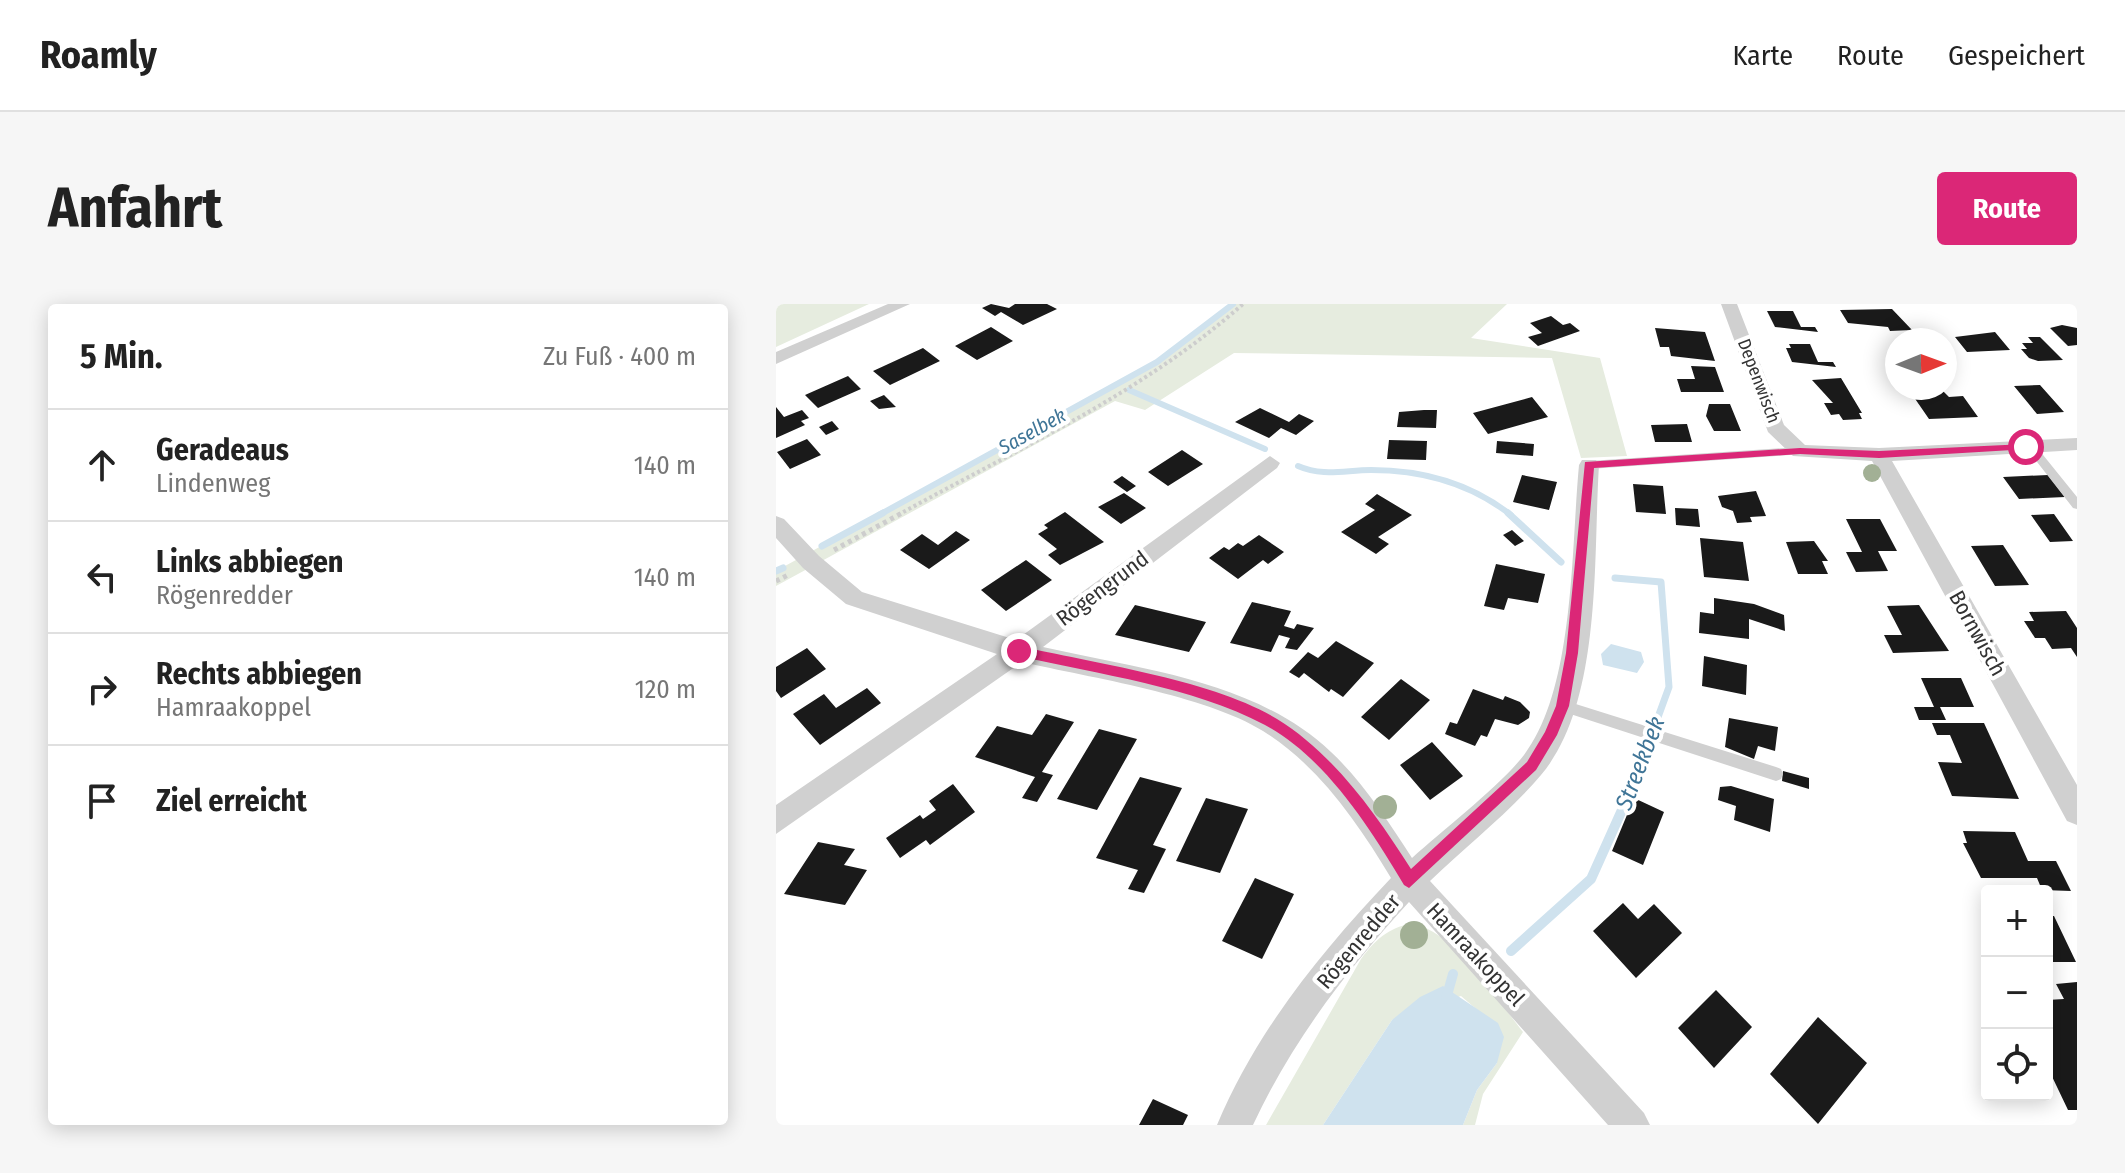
<!DOCTYPE html>
<html lang="de">
<meta charset="utf-8">
<style>
body{margin:0;font-family:"Fira Sans Condensed",sans-serif;background:#f6f6f6;color:#222}
.controls{position:absolute;right:24px;bottom:24px;display:grid;overflow:hidden;border-radius:8px;box-shadow:0 4px 20px #0003}
.controls button{width:72px;height:72px;display:grid;place-items:center;padding:0;border:0;border-bottom:2px solid #e0e0e0;background:#fff;color:#222;font:40px sans-serif}
.compass{position:absolute;left:1109px;top:24px;width:72px;height:72px;border-radius:50%;background:#fff;box-shadow:0 4px 20px #0003;rotate:89deg}
.stop{position:absolute;width:24px;height:24px;margin:-18px;border:6px solid #db2777;border-radius:50%;background:#fff}
.stop.end{background:#db2777;border-color:#fff;box-shadow:0 2px 8px #0008}
.list{margin:0;padding:0;list-style:none}
h2{display:flex;justify-content:space-between;align-items:center;height:104px;margin:0;padding:0 32px;font-size:34px}
h2 small{font-size:26px;font-weight:400;color:#767676}
.list li{display:grid;grid-template-columns:52px 1fr auto;gap:24px;align-items:center;box-sizing:border-box;height:112px;padding:0 32px;border-top:2px solid #e0e0e0}
.list b{display:block;font-size:30px;white-space:nowrap}
.list p{margin:0;font-size:26px;white-space:nowrap;color:#767676}
.list em{font-size:26px;font-style:normal;color:#767676}
.icon{flex:none;width:44px;height:44px;fill:none;stroke:currentColor;stroke-width:2;stroke-linecap:round;stroke-linejoin:round}
.map{position:relative;flex:none;width:1301px;height:821px;overflow:hidden;border-radius:8px}
header{display:flex;align-items:center;gap:48px;box-sizing:border-box;height:112px;padding:0 40px;background:#fff;border-bottom:2px solid #e0e0e0}
header strong{font-size:38px}
nav{display:flex;gap:44px;margin-inline-start:auto;font-size:28px}
.intro{display:flex;align-items:center;justify-content:space-between;box-sizing:border-box;height:192px;padding:0 48px}
h1{margin:0;font-size:56px}
.button{padding:20px 36px;border-radius:8px;background:#db2777;color:#fff;font-size:28px;font-weight:700}
main{display:flex;gap:48px;padding:0 48px}
aside{flex:1;background:#fff;border-radius:8px;box-shadow:0 4px 20px #0003}
.map>svg:first-child{display:block}
</style>
<header>
<strong>Roamly</strong>
<nav><a>Karte</a><a>Route</a><a>Gespeichert</a></nav>
</header>
<div class="intro"><h1>Anfahrt</h1><a class="button">Route</a></div>
<main>
<aside>
<h2>5 Min.<small>Zu Fuß · 400 m</small></h2>
<ul class="list">
<li><svg class="icon" aria-label="ahead" viewBox="0 0 24 24"><path d="M12 20V5M6 11l6-6 6 6"/></svg><div><b>Geradeaus</b><p>Lindenweg</p></div><em>140 m</em></li>
<li><svg class="icon" aria-label="left" viewBox="0 0 24 24"><path d="M17 20v-9H6M10 6l-5 5 5 5"/></svg><div><b>Links abbiegen</b><p>Rögenredder</p></div><em>140 m</em></li>
<li><svg class="icon" aria-label="right" viewBox="0 0 24 24"><path d="M7 20v-9h11M14 6l5 5-5 5"/></svg><div><b>Rechts abbiegen</b><p>Hamraakoppel</p></div><em>120 m</em></li>
<li><svg class="icon" aria-label="arrive" viewBox="0 0 24 24"><path d="M6 21V4h12l-3 4 3 4H6"/></svg><div><b>Ziel erreicht</b></div></li>
</ul>
</aside>
<div class="map">
<svg width="1301" height="821" viewBox="0 0 1301 821">
<rect width="100%" height="100%" fill="#fff"/>
<path fill="#e6ecdf" d="M0 0H93L0 43Z
M453 0H731L695 34 824 54 851 152 805 154 776 54 458 49 369 106 339 97 0 282V267L369 63 423 26Z
M636 619C680 629 719 693 747 728L707 790 699 821H687L701 786 721 759 699 704 685 692 616 716 547 821H490L585 655C600 635 611 625 636 619Z"/>
<path fill="#cfe2ee" d="M835 340 865 348 868 358 861 369 827 361 825 350Z
M667 682 722 719 728 733 721 759 701 786 687 821H547L616 716 644 693Z"/>
<g fill="none" stroke-linecap="round" stroke-linejoin="round">
<path stroke="#cfe2ee" stroke-width="6" d="M353 86 489 145
M522 162C547 173 569 166 595 166 647 166 694 179 735 211
M103 211 381 58 457 0"/>
<path stroke="#cfe2ee" stroke-width="7" d="M732 209 785 258
M46 242 107 209
M0 267 7 264
M839 274 885 278 893 383 858 479"/>
<path stroke="#cfe2ee" stroke-width="10" d="M735 647 815 575 859 477
M670 695 677 670"/>
</g>
<path fill="#1a1a1a" d="M215 0 233 4 239 0H271L281 5 247 21 225 8 219 12 206 4Z
M1116 5 1136 26 1114 27 1112 23 1072 19 1064 6Z
M991 7H1017L1025 23H1039L1042 28 999 23Z
M775 12 787 21 794 19 804 27 762 42 752 33 766 29 754 19Z
M1286 21 1301 24V41L1292 42 1274 24Z
M215 23 237 37 201 56 179 42Z
M879 24 929 28 939 57 895 52 893 43H884Z
M1219 28 1234 46 1191 48 1179 33Z
M1252 33H1264L1287 56 1262 57 1253 54 1245 45H1251L1246 39H1257Z
M1013 40H1034L1042 58H1057L1060 63 1016 58 1010 44H1015Z
M147 44 164 57 114 81 97 67Z
M915 62 939 63 948 88H905L901 75H919Z
M72 72 85 85 42 104 29 91Z
M1065 74 1086 109H1083L1086 115 1067 116 1063 110 1055 111 1048 99H1057L1036 76Z
M1264 81 1288 108 1261 110 1238 82Z
M1146 84H1164L1173 93 1187 92 1202 113 1153 115 1133 86Z
M108 91 120 103 103 105 94 97Z
M756 93 772 113 712 130 697 109Z
M933 100H954L965 127H938L930 112Z
M0 103 8 113 26 106 33 114 25 117 29 121 0 134Z
M484 104 513 118 523 110 538 117 520 131 505 124 493 134 459 118Z
M648 106H661L660 124 621 123 623 108Z
M56 117 63 125 50 131 43 123Z
M911 120 916 138H879L875 121Z
M31 135 45 151 14 165 1 148Z
M613 136 651 137 650 156 611 155Z
M721 137 758 140 757 152 720 149Z
M406 146 427 160 392 182 372 168Z
M746 171 781 178 773 206 737 198Z
M1272 171 1289 193 1243 195 1227 173Z
M346 172 360 182 351 188 337 178Z
M857 180 887 182 890 210 860 208Z
M980 187 990 212 974 213 976 218 961 219 957 207 946 203 942 192Z
M348 189 370 204 345 220 322 203Z
M601 190 636 211 602 233 613 240 600 250 565 228 599 206 589 200Z
M899 204 922 205 924 223 900 221Z
M289 208 328 238 284 261 272 251 281 245 262 230 272 224 268 221Z
M1278 210 1297 237 1274 238 1255 211Z
M1070 215H1104L1121 247H1102L1112 267 1080 268 1070 248H1086Z
M736 226 748 237 739 242 727 231Z
M180 227 194 236 153 265 124 246 146 230 162 241Z
M483 231 508 248 492 260 487 256 462 275 433 254 448 243 453 246 462 239 467 242Z
M924 234 967 238 973 277 928 273Z
M1038 237 1052 257H1046L1052 270H1022L1010 238Z
M1227 241 1253 281 1219 282 1195 242Z
M250 256 276 276 230 307 205 286Z
M720 260 769 270 762 299 732 294 728 306 708 302Z
M938 294 978 300 1008 311 1009 327 973 315V335L923 329 924 308 938 310Z
M476 298 515 307 508 322 518 325 521 320 538 324 521 346 509 344 514 334 503 331 495 348 454 339Z
M359 301 430 318 413 348 339 331Z
M1143 301 1173 347 1117 349 1108 331H1126L1111 302Z
M1290 307 1301 324V353L1295 344 1276 345 1269 334H1259L1248 317H1258L1253 308Z
M560 337 598 359 567 393 555 385 553 388 528 369 523 374 513 368 532 348 542 354Z
M31 344 50 365 5 394 0 387V363Z
M928 352 971 361 970 391 926 382Z
M1145 374H1185L1198 403H1164L1170 416H1143L1138 403H1158Z
M625 375 654 396 613 436 585 413Z
M91 384 105 399 44 441 17 410 48 390 60 404Z
M697 385 727 396 729 392 744 398 754 408 753 414 742 421 719 415 711 433 705 431 699 442 669 430 674 418 681 420Z
M270 410 298 418 266 468 277 471 261 498 246 494 259 473 199 453 221 422 256 431Z
M953 414 1002 423 999 447 982 442 978 455 949 443Z
M1156 419H1208L1243 495 1176 492 1162 458 1186 459 1174 431H1161Z
M323 425 361 435 321 506 281 495Z
M656 438 687 472 654 496 624 461Z
M1007 467 1033 474V485L1006 477Z
M364 473 406 484 377 541 390 545 368 589 352 585 362 566 320 554Z
M177 480 199 508 154 541 150 536 124 554 110 534 144 511 147 515 160 506 153 497Z
M955 482 998 495 994 528 958 516 960 502 942 496 944 483Z
M430 494 472 505 444 569 400 557Z
M858 494 888 508 867 561 836 547Z
M1187 527 1239 528 1252 557H1280L1295 587 1266 586 1261 574H1205L1187 539H1191Z
M42 538 79 545 68 561 91 566 69 601 8 590Z
M479 574 518 590 486 655 446 637Z
M847 599 862 615 878 600 906 629 860 674 817 627Z
M1271 612H1278L1300 658H1271Z
M1301 678V806H1292L1271 762V750L1275 749 1271 741V696L1288 695 1280 680Z
M940 686 976 723 938 764 902 724Z
M1042 713 1091 759 1042 820 994 770Z
M377 795 412 811 407 821H363Z"/>
<g fill="none" stroke-linecap="round" stroke-linejoin="round">
<path stroke="#cdcdcd" stroke-width="4" stroke-dasharray="3 3" stroke-linecap="butt" d="M122 211C239 146 367 89 467 0"/>
<path stroke="#cdcdcd" stroke-width="5" stroke-dasharray="4 4" stroke-linecap="butt" d="M58 246 126 209
M0 277 14 270"/>
<path fill="#d0d0d0" fill-rule="evenodd" d="M1255 139 1259 141 1301 193V205L1297 204 1251 145V141Z
M1024 143 1029 147 1028 150 813 165 808 161 813 157Z
M787 396 1000 463 1005 465 1007 470 1005 475 1000 477 782 406 780 402 782 398Z"/>
<path fill="#d0d0d0" fill-rule="evenodd" d="M112 0H134L0 60V48Z
M945 0H961L1008 121 1029 141 1103 144 1301 134V146L1116 157 1301 481V521L1291 517 1096 157 1017 152 992 128Z
M494 152 504 159 501 164 267 343C363 365 479 376 555 448 586 477 613 518 636 554 668 525 723 483 748 451 799 384 795 244 803 161L806 156H820L823 161C817 252 827 398 765 471 733 509 690 542 654 577L868 809 874 821H832L633 598C571 666 516 737 477 821H441C481 726 545 648 615 574 582 519 542 461 487 427 429 391 316 374 246 358L0 530V501L221 350 70 300 27 264 0 234V212L8 215 43 252 86 288 240 336Z"/>
</g>
<g fill="#a2b095">
<circle cx="1096" cy="169" r="9"/>
<circle cx="609" cy="503" r="12"/>
<circle cx="638" cy="631" r="14"/>
</g>
<path fill="#db2777" d="M1250 140 1253 145 1103 154 1024 150 818 164 802 349 793 402 781 431 760 466 633 584 628 581C594 524 550 454 489 421 415 382 324 371 243 352L236 347 243 342C317 359 438 376 501 415 558 450 600 510 635 565L751 458 769 428 780 402 790 349 809 158 1024 144 1103 147Z"/>
<g text-anchor="middle" stroke-width="8" stroke-linejoin="round" paint-order="stroke">
<g font-size="18" fill="#333" stroke="#fff">
<text transform="translate(983 77) rotate(69)" y="6">Depenwisch</text>
</g>
<g font-size="20" font-style="italic" fill="#3f7597" stroke="#fff">
<text transform="translate(256 127) rotate(-29)" y="7">Saselbek</text>
</g>
<g font-size="22" fill="#333" stroke="#fff">
<text transform="translate(326 284) rotate(-37)" y="8">Rögengrund</text>
<text transform="translate(1202 329) rotate(61)" y="8">Bornwisch</text>
<text transform="translate(582 637) rotate(-50)" y="8">Rögenredder</text>
<text transform="translate(700 650) rotate(47)" y="8">Hamraakoppel</text>
</g>
<g font-size="24" font-style="italic" fill="#3f7597" stroke="#fff">
<text transform="translate(864 459) rotate(-69)" y="8">Streekbek</text>
</g>
</g>
</svg>
<div class="controls">
<button>+</button>
<button>−</button>
<button><svg class="icon" aria-label="locate" viewBox="0 0 24 24"><circle cx="12" cy="12" r="6"/><path d="M12 2v4M12 18v4M2 12h4M18 12h4"/></svg></button>
</div>
<svg class="compass" viewBox="-18 -18 36 36"><path d="M0-13l5 13h-10z" fill="#e53935"/><path d="M0 13l5-13h-10z" fill="#767676"/></svg>
<div class="stop" style="left:1250px;top:143px"></div>
<div class="stop end" style="left:243px;top:347px"></div>
</div>
</main>
